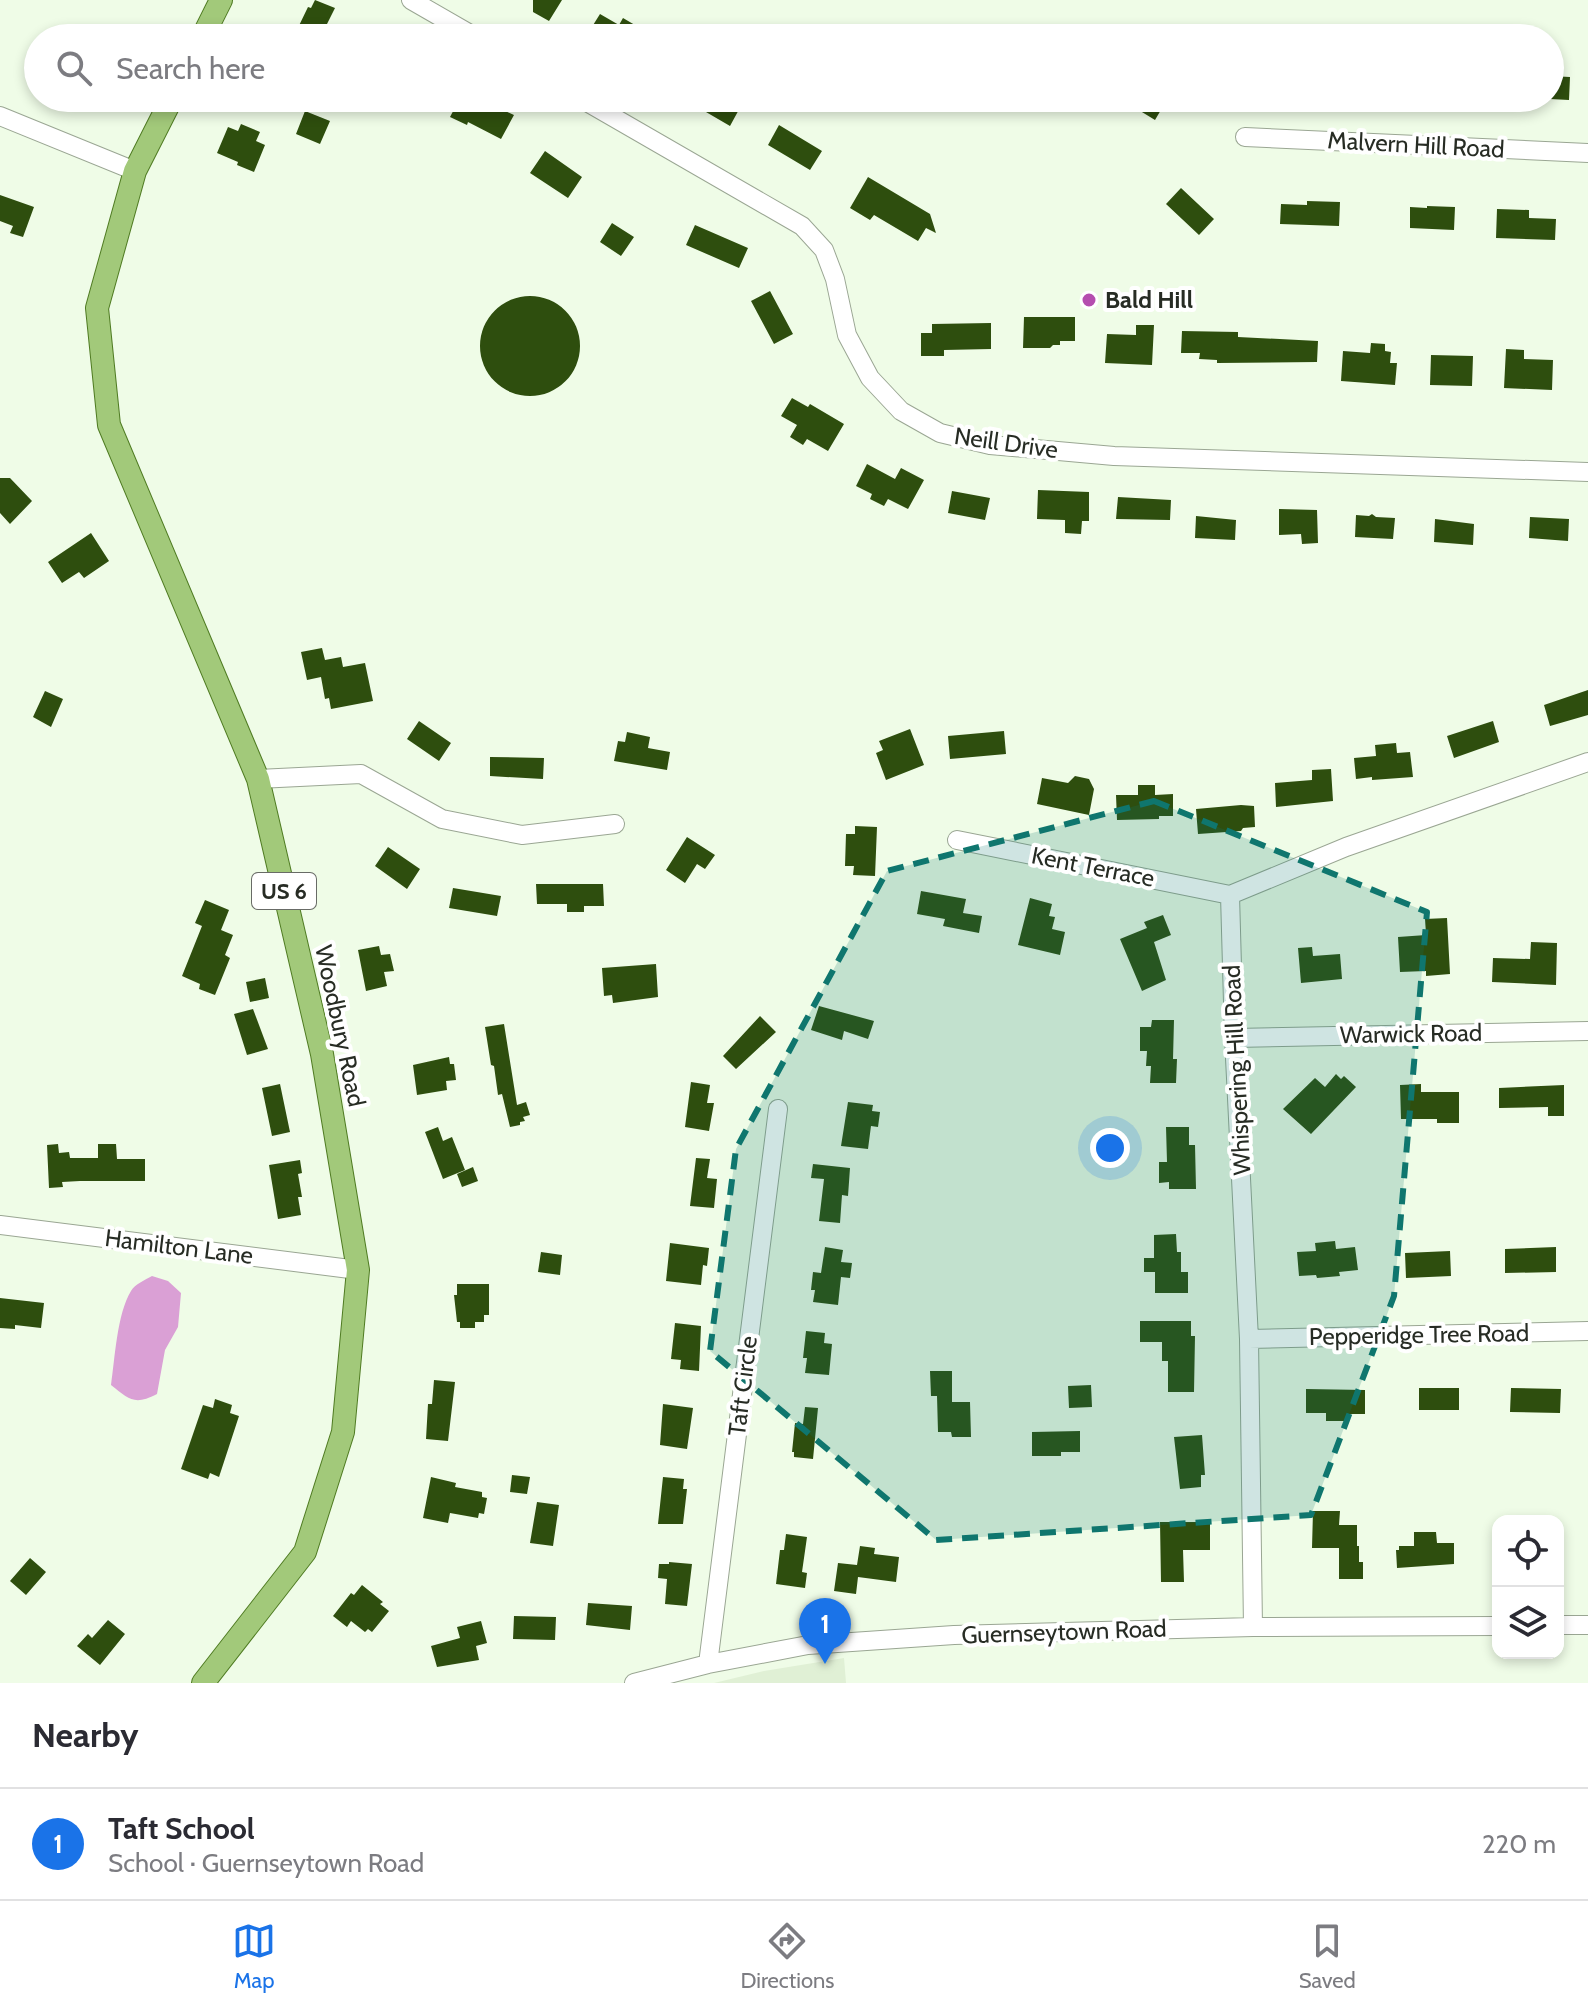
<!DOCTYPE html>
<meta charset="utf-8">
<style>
body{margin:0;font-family:Cabin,sans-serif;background:#f2f2f3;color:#2b2b33}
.controls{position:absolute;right:24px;bottom:24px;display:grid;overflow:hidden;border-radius:16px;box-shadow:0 4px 12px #0003}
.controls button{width:72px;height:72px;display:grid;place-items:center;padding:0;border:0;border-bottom:2px solid #e1e1e2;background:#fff;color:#2b2b33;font:40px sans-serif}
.you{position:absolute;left:1110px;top:1148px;width:28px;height:28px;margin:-20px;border:6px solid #fff;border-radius:50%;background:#1a73e8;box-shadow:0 0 0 12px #1a73e833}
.badge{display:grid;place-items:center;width:52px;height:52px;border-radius:50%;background:#1a73e8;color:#fff;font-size:26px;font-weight:700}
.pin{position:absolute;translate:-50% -66px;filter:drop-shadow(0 2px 4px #0008)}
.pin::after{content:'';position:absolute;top:42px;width:28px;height:24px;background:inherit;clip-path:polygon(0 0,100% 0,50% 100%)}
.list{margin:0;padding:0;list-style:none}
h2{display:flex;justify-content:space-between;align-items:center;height:104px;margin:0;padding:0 32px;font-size:34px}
h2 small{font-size:26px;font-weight:400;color:#7c7c81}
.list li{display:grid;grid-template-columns:52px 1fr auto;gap:24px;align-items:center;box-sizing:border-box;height:112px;padding:0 32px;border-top:2px solid #e1e1e2}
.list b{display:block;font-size:30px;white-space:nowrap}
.list p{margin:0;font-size:26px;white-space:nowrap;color:#7c7c81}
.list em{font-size:26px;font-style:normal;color:#7c7c81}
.icon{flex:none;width:44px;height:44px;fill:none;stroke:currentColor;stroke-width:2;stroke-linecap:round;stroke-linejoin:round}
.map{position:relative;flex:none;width:1588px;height:1683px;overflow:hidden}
.search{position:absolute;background:#fff;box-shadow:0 4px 12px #0003;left:24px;right:24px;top:24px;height:88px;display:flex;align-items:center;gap:20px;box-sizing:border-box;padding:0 28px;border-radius:44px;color:#7c7c81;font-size:30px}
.sheet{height:216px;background:#fff}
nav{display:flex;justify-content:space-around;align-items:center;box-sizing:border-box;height:112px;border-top:2px solid #e1e1e2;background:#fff;font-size:22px;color:#7c7c81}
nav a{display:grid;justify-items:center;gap:4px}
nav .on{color:#1a73e8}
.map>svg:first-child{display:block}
</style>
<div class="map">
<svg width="1588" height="1683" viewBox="0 0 1588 1683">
<rect width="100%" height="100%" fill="#effce7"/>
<path fill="#e0f0d5" d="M844 1658 846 1683H714L764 1671Z"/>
<path fill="#daa0d5" d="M152 1276 168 1281 181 1293 178 1327 165 1350 157 1394C134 1406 129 1399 111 1385 115 1358 117 1314 131 1291 135 1284 145 1280 152 1276Z"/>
<path fill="#2e4e0e" d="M315 0 335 8 320 38H293L308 7 311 8Z
M533 0H562L549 21 533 12Z
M600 14 619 25 623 18 640 28 636 35 642 38H585Z
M1550 76 1570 77 1569 100 1550 99Z
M460 98 475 106 478 101 498 111 499 108 514 115 501 139 468 122 467 125 450 117Z
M682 98H731L742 104 730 126Z
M1119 98H1168L1155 120Z
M305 111 330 121 320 144 296 134Z
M241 124 260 132 256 141 265 145 254 172 237 165 238 162 217 153 228 127 238 131Z
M779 125 822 151 810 170 768 145Z
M545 151 582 177 568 198 530 173Z
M868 177 930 214 936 233 926 228 918 241 874 215 870 220 850 208Z
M1181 188 1214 219 1199 235 1166 204Z
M0 195 34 207 23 237 10 233 13 226 0 221Z
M1307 201 1340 202 1339 226 1280 224 1281 204 1307 205Z
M1427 206 1455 207 1454 230 1410 228V207L1427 208Z
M1497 209 1529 210V218L1556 219 1555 240 1496 238Z
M612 223 634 237 621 256 600 242Z
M695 225 748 248 739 268 686 245Z
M770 291 793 334 774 344 751 301Z
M480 346a50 50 0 1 1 100 0a50 50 0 1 1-100 0Z
M1024 317H1075V341H1060V345H1053L1050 348H1023Z
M991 323V349L944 350V356H921V333H932V324Z
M1136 325H1154L1152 365 1105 363 1107 334 1136 335Z
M1182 331 1238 332V337L1318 341 1317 362 1217 363V360L1199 359 1200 353H1181Z
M1371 343 1385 344V351L1391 352 1390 363H1397L1395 385 1341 381 1343 351 1370 353Z
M1506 349 1524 350V359L1553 360 1552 390 1504 388Z
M1431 355 1473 356 1472 386 1430 385Z
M792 398 808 407 810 404 844 424 828 451 807 439 803 445 790 437 797 425 781 416Z
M867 464 895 479 901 468 924 480 908 509 888 499 884 506 870 499 872 494 856 486Z
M0 478H10L32 501 10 524 0 513Z
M1038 490 1089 492V521H1082L1081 534 1065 533V520L1037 519Z
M952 491 990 498 985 520 948 513Z
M1118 497 1171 500 1170 520 1116 519Z
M1279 509 1317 510 1318 543 1302 544 1301 534 1279 535Z
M1372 514 1376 517 1395 518 1393 539 1355 537 1356 515 1369 516Z
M1196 516 1236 520 1235 540 1195 538Z
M1530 517 1569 519 1568 541 1529 538Z
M1435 519 1474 524 1473 545 1434 542Z
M91 533 109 561 84 578 79 572 62 583 48 562Z
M322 648 325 660 341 657 343 667 365 663 373 701 331 709 329 698 325 699 321 677 307 680 301 652Z
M1588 690V715L1550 726 1544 705Z
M45 691 63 699 51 727 33 717Z
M419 721 451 743 439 761 407 739Z
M1493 721 1499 742 1454 758 1447 736Z
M910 729 924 765 886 780 876 753 883 750 879 741Z
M1004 731 1006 754 950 759 948 736Z
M627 732 650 737 648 748 670 752 667 770 614 761 618 741 625 742Z
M1396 743 1397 753 1410 752 1413 777 1372 780V777L1356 779 1354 758 1376 756 1375 745Z
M490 757 544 758 543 779 490 776Z
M1331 769 1333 801 1276 807 1275 783 1312 780V770Z
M1075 776 1089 779 1094 789 1089 815 1037 804 1042 778 1068 783Z
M1138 785H1155V795L1173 794V816H1159V819L1117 820 1116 795H1138Z
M1241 805 1254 806 1255 827 1243 828 1241 831 1198 834 1196 809Z
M855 826 877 827 875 876 853 875 854 866H845L846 834H855Z
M687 837 715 855 705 869 697 864 685 883 666 870Z
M388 847 420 869 407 889 375 866Z
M536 884H603L604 906H584V912H567V904H537Z
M453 888 501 896 497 916 449 908Z
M921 891 966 899 963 913 982 916 979 933 943 926 945 919 917 914Z
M1030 898 1052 904 1049 916 1055 917 1052 929 1065 932 1060 955 1018 945Z
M205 900 229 910 221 930 233 935 225 955 230 958 215 995 199 989 200 984 182 976 202 926 195 923Z
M1163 915 1171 935 1154 942 1166 980 1142 991 1120 939 1147 928 1144 922Z
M1447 918 1450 974 1426 976V971L1400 972 1398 937 1426 935 1425 919Z
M1531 942 1557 943 1556 985 1492 982 1493 958 1530 959Z
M379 946 381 955 390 954 394 971 384 972 387 986 366 991 358 950Z
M1312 947 1313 956 1340 954 1342 979 1301 983 1298 948Z
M656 964 658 997 613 1003 612 995 604 996 602 968Z
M265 978 269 998 250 1002 246 982Z
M819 1006 874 1021 868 1039 844 1031 842 1040 811 1030Z
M253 1009 268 1049 247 1055 234 1014Z
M760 1016 776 1032 736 1069 723 1056Z
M1152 1020H1174L1173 1059H1177L1176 1083H1150L1151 1066H1146L1147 1051H1140V1027H1151Z
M504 1024 517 1105 526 1102 530 1115 523 1117 525 1121 520 1122V1125L510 1127 502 1094 498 1095 494 1066 491 1065 485 1027Z
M449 1057 450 1064H454L456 1080 446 1081 447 1090 417 1095 413 1065Z
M1336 1074 1341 1079 1344 1076 1356 1087 1311 1134 1283 1109 1315 1078 1325 1087Z
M691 1082 710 1085 707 1103H714L709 1131 685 1127Z
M280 1084 290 1132 272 1136 262 1088Z
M1421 1084V1092H1459V1123H1437V1119H1401L1400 1085Z
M1564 1085V1116H1548V1107L1499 1108V1088Z
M848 1102 873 1105 872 1111 880 1112 878 1127 871 1126 868 1149 841 1146Z
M438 1127 443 1141 452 1137 465 1170 443 1179 425 1132Z
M1166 1127H1189V1145H1195L1196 1189H1169V1182L1159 1183V1162H1167Z
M58 1144 59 1153 69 1152 70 1158H98V1144H116L117 1159H145V1181H80L62 1182 63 1187 49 1188 47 1145Z
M696 1158 710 1159 707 1178 717 1179 714 1208 690 1206Z
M300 1160 302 1173 298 1174 302 1197H298L301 1215 278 1219 269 1165Z
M813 1164 850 1168 848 1196 842 1195 840 1223 819 1221 824 1179 811 1178Z
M473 1167 478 1181 462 1187 457 1174Z
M1176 1234 1177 1252H1181V1272H1188V1293H1155V1272H1144V1258H1154V1235Z
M1335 1241 1336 1249 1355 1247 1358 1270 1339 1272 1340 1276 1317 1278 1316 1275 1299 1276 1297 1252 1316 1251 1315 1243Z
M670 1243 709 1248 707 1266 703 1265 701 1285 666 1281Z
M825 1247 843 1250 841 1262 852 1263 850 1278 841 1277 838 1305 813 1302 815 1290H811L813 1272 821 1273Z
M1556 1247V1272L1505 1273V1249Z
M1450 1251 1451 1276 1406 1278 1405 1253Z
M541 1252 562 1255 560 1275 538 1272Z
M457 1284H489V1315H484V1322H475V1328H460V1322H457L454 1295H457Z
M0 1298 44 1303 41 1328 15 1325V1329L0 1328Z
M1140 1321H1191V1336H1195L1194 1392H1168V1361H1162V1342H1140Z
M675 1323 701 1326 699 1371 680 1369 681 1360 671 1359Z
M806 1331 825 1333 824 1343 832 1344 829 1375 805 1373 807 1358H803Z
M930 1371H952V1402H970L971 1437H952L951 1432H938L937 1396H931Z
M434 1380 455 1382 448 1441 426 1439 428 1404H432Z
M1091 1385 1092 1407 1069 1408 1068 1386Z
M1419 1388H1459V1410H1419Z
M1511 1388 1561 1389 1560 1413 1510 1412Z
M1306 1389 1365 1390V1414H1346V1421H1326V1413H1306Z
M215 1399 232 1405 230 1413 239 1416 219 1477 210 1473 208 1479 181 1469 203 1405 213 1408Z
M663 1404 693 1408 687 1449 660 1445Z
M805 1407 818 1408 813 1459 794 1457V1452H792L795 1423 803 1424Z
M1080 1431V1452H1061V1456H1032V1432Z
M1202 1435 1205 1475H1201V1487L1180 1489 1174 1437Z
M512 1475 530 1477 527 1494 510 1492Z
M431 1477 456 1483 455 1487 482 1492V1497L487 1498 484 1514 479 1513 478 1518 450 1513 448 1523 423 1518Z
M663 1477 684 1479 683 1489H687L683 1524H658Z
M537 1502 559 1505 553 1546 530 1543Z
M1313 1511H1340L1339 1525H1357V1546H1359V1562H1363V1579H1339V1548H1312Z
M1160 1522H1210V1550H1183L1184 1582H1161Z
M1414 1532H1436L1437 1543H1454V1564L1397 1568 1396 1550H1399V1546H1414Z
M786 1534 807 1537 802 1572 807 1573 805 1588 776 1584 780 1550H784Z
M860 1546 875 1548 874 1554 899 1557 896 1582 858 1577 856 1594 834 1591 838 1563 857 1565Z
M30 1558 46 1572 26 1595 10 1581Z
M669 1562 692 1564 687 1606 665 1604 667 1579 658 1578 659 1564H669Z
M362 1585 383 1602 380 1604 389 1611 372 1632 368 1629 365 1632 351 1621 347 1627 333 1616 351 1593 354 1595Z
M588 1603 632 1606 630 1630 586 1625Z
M514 1616 556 1617 555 1640 513 1639Z
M108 1620 125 1634 100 1665 77 1646 88 1634 92 1638Z
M481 1621 487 1643 476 1646 479 1660 437 1667 431 1646 460 1638 457 1627Z"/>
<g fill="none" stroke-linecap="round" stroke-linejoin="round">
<g stroke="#9aa693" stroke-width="20">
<path id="minor" d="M411 0 477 38
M580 98 802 226 824 250 835 279 847 335 870 378 901 411 940 433 990 445 1114 456 1588 472
M0 116 135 171
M1245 137 1588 153
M258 779 361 774 442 819 522 835 615 824
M957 840 1230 895
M1234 1038 1588 1031
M0 1225 358 1270
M1249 1339 1588 1331
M1558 1625H1588
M1253 1627 1249 1339 1234 1038 1230 895 1346 847 1588 762
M708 1664 778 1109
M634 1683 708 1664 808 1645 954 1635 1253 1627 1498 1626"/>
</g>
<g stroke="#4f7b22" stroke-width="24">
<path id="major" d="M202 38 221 0
M172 98 135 171 97 308 109 425 258 779 322 1054 358 1270 343 1432 305 1552 203 1683"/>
</g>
<use href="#minor" stroke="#fff" stroke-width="18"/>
<use href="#major" stroke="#a2c97a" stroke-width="22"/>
</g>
<path fill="#0f766e" fill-opacity="0.2" stroke="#0f766e" stroke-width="6" stroke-dasharray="16 10" stroke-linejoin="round" d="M1154 801 1427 912 1394 1296 1311 1515 936 1540 710 1351 736 1149 887 871Z"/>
<circle fill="#b54daf" stroke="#fff" stroke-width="3" cx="1089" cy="300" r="8"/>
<g text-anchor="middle" stroke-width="8" stroke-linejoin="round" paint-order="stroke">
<rect fill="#fff" stroke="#686b66" stroke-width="2" x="252" y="873" width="64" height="36" rx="6"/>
<g font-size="22" font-weight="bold" fill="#272c24">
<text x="284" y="899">US 6</text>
</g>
<g font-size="24" fill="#272c24" stroke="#fff">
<text transform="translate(1416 145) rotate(3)" y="8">Malvern Hill Road</text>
<text transform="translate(1006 443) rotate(8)" y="8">Neill Drive</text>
<text transform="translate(1093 867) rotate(11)" y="8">Kent Terrace</text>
<text transform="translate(340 1026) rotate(78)" y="8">Woodbury Road</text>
<text transform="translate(1411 1034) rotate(-1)" y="8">Warwick Road</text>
<text transform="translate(1237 1070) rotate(-93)" y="8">Whispering Hill Road</text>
<text transform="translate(179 1247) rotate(7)" y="8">Hamilton Lane</text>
<text transform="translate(1419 1335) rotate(-1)" y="8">Pepperidge Tree Road</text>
<text transform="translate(743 1386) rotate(-83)" y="8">Taft Circle</text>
<text transform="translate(1064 1632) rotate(-2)" y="8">Guernseytown Road</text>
</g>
<g font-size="24" font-weight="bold" fill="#272c24" stroke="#fff" text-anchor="start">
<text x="1105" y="308">Bald Hill</text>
</g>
</g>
</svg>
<div class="controls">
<button><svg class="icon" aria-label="locate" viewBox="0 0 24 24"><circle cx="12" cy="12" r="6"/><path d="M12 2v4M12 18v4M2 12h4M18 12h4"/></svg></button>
<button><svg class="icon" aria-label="layers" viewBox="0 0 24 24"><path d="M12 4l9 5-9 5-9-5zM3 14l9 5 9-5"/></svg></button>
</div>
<div class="you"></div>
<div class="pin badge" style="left:825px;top:1664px">1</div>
<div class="search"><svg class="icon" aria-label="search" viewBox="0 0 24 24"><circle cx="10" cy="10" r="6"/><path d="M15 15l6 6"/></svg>Search here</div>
</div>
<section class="sheet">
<h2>Nearby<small></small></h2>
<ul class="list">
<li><span class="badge">1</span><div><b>Taft School</b><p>School · Guernseytown Road</p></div><em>220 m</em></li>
</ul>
</section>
<nav>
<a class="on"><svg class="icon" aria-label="map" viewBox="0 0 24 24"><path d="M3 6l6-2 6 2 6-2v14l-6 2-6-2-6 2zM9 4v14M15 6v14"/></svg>Map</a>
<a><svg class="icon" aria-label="directions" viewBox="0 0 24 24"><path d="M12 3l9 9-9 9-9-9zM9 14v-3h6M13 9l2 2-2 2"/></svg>Directions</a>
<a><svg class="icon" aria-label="saved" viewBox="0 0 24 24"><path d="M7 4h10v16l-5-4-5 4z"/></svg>Saved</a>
</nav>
